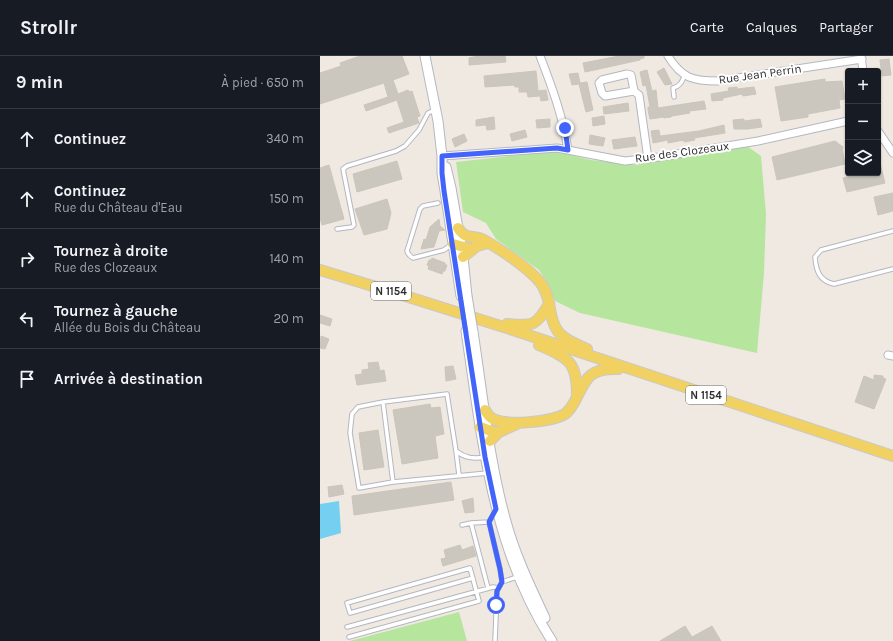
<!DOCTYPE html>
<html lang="fr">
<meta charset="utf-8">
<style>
body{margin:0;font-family:Karla,sans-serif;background:#242831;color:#f1f3f6}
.controls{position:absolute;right:12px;top:12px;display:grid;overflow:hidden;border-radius:4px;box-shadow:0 1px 3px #0004}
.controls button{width:36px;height:36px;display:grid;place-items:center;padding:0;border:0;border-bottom:1px solid #363941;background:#171b24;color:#f1f3f6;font:20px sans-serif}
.stop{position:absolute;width:12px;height:12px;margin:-9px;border:3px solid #4264fb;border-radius:50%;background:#fff}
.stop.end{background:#4264fb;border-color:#fff;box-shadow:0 1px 4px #0008}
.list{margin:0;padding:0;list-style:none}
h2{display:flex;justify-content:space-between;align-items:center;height:52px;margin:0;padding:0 16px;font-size:17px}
h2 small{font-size:13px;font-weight:400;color:#9ea1a6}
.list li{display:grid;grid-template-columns:26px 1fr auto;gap:12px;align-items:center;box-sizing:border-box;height:60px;padding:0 16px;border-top:1px solid #363941}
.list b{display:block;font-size:15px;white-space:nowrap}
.list p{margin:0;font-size:13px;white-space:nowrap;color:#9ea1a6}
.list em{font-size:13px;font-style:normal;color:#9ea1a6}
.icon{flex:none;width:22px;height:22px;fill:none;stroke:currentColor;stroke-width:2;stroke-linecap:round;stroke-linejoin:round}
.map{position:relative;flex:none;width:573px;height:585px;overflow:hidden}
header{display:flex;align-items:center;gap:24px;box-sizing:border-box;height:56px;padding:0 20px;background:#171b24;border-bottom:1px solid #363941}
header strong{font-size:19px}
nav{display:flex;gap:22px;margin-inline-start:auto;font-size:14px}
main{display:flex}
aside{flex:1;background:#171b24}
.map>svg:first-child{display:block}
</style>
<header>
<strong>Strollr</strong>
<nav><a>Carte</a><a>Calques</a><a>Partager</a></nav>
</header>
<main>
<aside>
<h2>9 min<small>À pied · 650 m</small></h2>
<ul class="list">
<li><svg class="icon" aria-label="ahead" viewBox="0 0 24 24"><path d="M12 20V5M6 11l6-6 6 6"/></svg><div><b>Continuez</b></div><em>340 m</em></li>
<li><svg class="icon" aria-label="ahead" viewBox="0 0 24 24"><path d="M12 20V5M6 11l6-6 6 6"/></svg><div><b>Continuez</b><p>Rue du Château d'Eau</p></div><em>150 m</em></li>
<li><svg class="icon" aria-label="right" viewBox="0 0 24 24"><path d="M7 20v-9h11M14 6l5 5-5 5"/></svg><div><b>Tournez à droite</b><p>Rue des Clozeaux</p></div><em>140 m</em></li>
<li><svg class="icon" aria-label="left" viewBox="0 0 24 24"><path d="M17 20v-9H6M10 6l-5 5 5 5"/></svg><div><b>Tournez à gauche</b><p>Allée du Bois du Château</p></div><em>20 m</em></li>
<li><svg class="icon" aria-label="arrive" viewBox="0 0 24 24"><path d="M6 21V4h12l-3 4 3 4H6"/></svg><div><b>Arrivée à destination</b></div></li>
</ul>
</aside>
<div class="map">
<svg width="573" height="585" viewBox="0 0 573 585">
<rect width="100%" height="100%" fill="#efe9e1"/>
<path fill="#b6e59e" d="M427 90 441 100 446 158 444 217 437 297 260 257 235 245 228 228 219 214 176 183 166 167 143 156 136 106 234 95 271 104 315 109Z
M139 556 147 585H30Z"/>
<path fill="#75cff0" d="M19 445 21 477 0 483V448Z"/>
<path fill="#cbc7bf" stroke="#cbc5ba" d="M40 0H82L89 18 73 24 78 38 88 34 89 36 92 35 100 60 97 61 99 67 69 77 67 72 84 66 77 44 46 55 44 49 68 41 64 27 0 48V17L21 10 20 7Z
M158 0H185L186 6 149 9V2Z
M299 0H324V2L320 3V4L265 16 263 7Z
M569 3 571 19 562 20 560 4Z
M344 12 352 28 345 29 337 16Z
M327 14 332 35 336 34 338 52 384 45 386 53 369 55 370 57 352 60 351 61 344 62V61L330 63 328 54V51H330L326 29 323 30 320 16Z
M216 15 218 35 226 34 228 44 221 45 220 40 208 41 207 36H199V31H195L194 29 165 31 164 20Z
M258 17 260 27 267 26 273 54 266 56 259 28 252 29 249 18Z
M505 23V26L522 25 525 43 519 44 520 52 488 58V61L461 65 455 31Z
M417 31V33L434 31 436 38 423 40 422 38 403 42V44L392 45 391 38 409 35 408 32Z
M308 47 309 55 284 58 283 51Z
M284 60 285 68 273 70 272 62Z
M174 61 175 73 167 74 166 69 156 70V64Z
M230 63V71L217 72 216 64Z
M424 63V65L440 63 442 71 428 73H414L413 64Z
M404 69 405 77 374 82 375 84 364 86V84L348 87V84L333 87 331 75 339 74 340 80 379 75Z
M205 74 207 81 192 85 190 78Z
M144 78 147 85 135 91 132 83Z
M270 79 285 82 283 90 269 88Z
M315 81 317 90 294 93 292 84Z
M515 85 523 91 522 93 525 108 457 124 452 101Z
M77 105 82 123 37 136 33 118Z
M558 107H560L565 127 527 136 523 122 543 117H558Z
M9 109 24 163 2 169 0 162V112Z
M573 137V155L558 159 554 141Z
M67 143 71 157 67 173 44 179 35 153Z
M119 163 120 170 125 174 119 175 114 191 101 193 104 183 106 184 110 171Z
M112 202 125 207V209H127L125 215H123L122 218 108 213 109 210 107 209 109 204H111Z
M0 259 12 263 10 270 0 267Z
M1 280 9 283 5 293 0 292Z
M58 306 60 315 64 314 66 325 37 329 35 319 42 318V314L49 313 48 307Z
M133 310 136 323 126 325 125 311Z
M554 319 563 320V322L566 323 554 353 535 346 544 320 554 324Z
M110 348 111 352 120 351 124 378 115 380 118 402 82 408 73 354Z
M58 374 64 411 44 414 39 377Z
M131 426 134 444 34 459 32 440Z
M22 429 24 438 9 441 8 431Z
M153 442 154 456 145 457 142 445Z
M140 489 142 494 153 490 156 500 123 510 121 503 126 502 124 494Z
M365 570 372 581 392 570 401 585H340Z"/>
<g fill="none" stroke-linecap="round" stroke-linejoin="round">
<g stroke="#b4b7c1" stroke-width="5.5">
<path id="lane" d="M354 41 353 32C361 30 362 25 365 19
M118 147 103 150 100 153 87 195C88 199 90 200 93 202L124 194 132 188
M17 173 32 171 34 169 23 113 27 110 76 95 85 90 99 74 108 57 115 54
M573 175 501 194 495 201C496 214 499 225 514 228L573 213
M127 338 136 395C145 402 153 403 165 401L173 408 168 417 73 426 63 346Z
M63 346 38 351 32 358 30 377 39 432 73 426
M136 395 139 419
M176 454 169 466 180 513 182 526
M142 469 151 467
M168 532 151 467 169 466
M27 571 173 531 179 532
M29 581 159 545C156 534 153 523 150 512L27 547 30 557 153 522
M175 585 177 535 182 526 197 521"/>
</g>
<g stroke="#b4b7c1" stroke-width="9">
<path id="street" d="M220 0C232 31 243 61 248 94
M348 0C362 23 374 25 398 25L542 3
M541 0 543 15
M314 35 285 40 282 37 279 27 282 24 307 18 311 19 314 35 319 39 328 103
M558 75 573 97
M122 100 237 92 305 105 339 101 438 85 528 65
M568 299 573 300"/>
</g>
<g stroke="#b4b7c1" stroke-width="11">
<path id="secondary" d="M105 0 118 65 122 100V117L125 135 141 240
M126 111 131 132 143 201 147 240
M146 275C162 382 172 492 232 585
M153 276C163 340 169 407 187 469 196 501 211 532 225 562"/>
</g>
<g stroke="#c9c9c9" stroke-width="12">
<path id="primary" d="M138 172C146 185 153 178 164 184 180 193 207 211 219 225 225 231 227 239 229 247 233 278 240 281 267 293
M133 188 151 193
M143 201 157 190 168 187
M0 214 79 238 193 274 573 400
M187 268C213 270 215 271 229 248
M219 289C248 302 257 305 257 339
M165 354C167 358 169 361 173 363 188 370 231 366 245 358 250 354 253 349 256 343 267 320 271 312 298 313
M160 371 174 376H179
M170 385 179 376 199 367"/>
</g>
<use href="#lane" stroke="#fff" stroke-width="3.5"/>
<use href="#street" stroke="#fff" stroke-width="7"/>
<use href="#secondary" stroke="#fff" stroke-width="9"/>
<use href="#primary" stroke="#f2d163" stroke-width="10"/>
<g stroke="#b4b7c1" stroke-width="11" stroke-linecap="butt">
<path id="secondary-bridge" d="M147 240 153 276"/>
</g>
<use href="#secondary-bridge" stroke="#fff" stroke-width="9"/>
</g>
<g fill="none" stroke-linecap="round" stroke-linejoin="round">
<path stroke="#4264fb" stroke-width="5" d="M176 549 177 535 182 526 180 513 169 466 176 453 165 401 124 135 122 117V100L237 92 248 94 245 72"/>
</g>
<g text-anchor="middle" stroke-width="4" stroke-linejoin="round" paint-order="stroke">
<g fill="#fff" stroke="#6d6d6d" stroke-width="1">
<rect x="51" y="226" width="40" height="18" rx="3"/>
<rect x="366" y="330" width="40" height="18" rx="3"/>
</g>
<g font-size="11" font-weight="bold" fill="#2e2e2e">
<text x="71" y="239">N 1154</text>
<text x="386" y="343">N 1154</text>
</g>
<g font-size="12" fill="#2e2e2e" stroke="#fff">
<text transform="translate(440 18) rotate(-8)" y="4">Rue Jean Perrin</text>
<text transform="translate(362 96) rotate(-8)" y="4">Rue des Clozeaux</text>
</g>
</g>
</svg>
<div class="controls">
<button>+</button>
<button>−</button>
<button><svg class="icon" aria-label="layers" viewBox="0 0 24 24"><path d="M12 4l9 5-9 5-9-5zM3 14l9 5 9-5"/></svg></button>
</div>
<div class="stop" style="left:176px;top:549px"></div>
<div class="stop end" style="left:245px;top:72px"></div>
</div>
</main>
